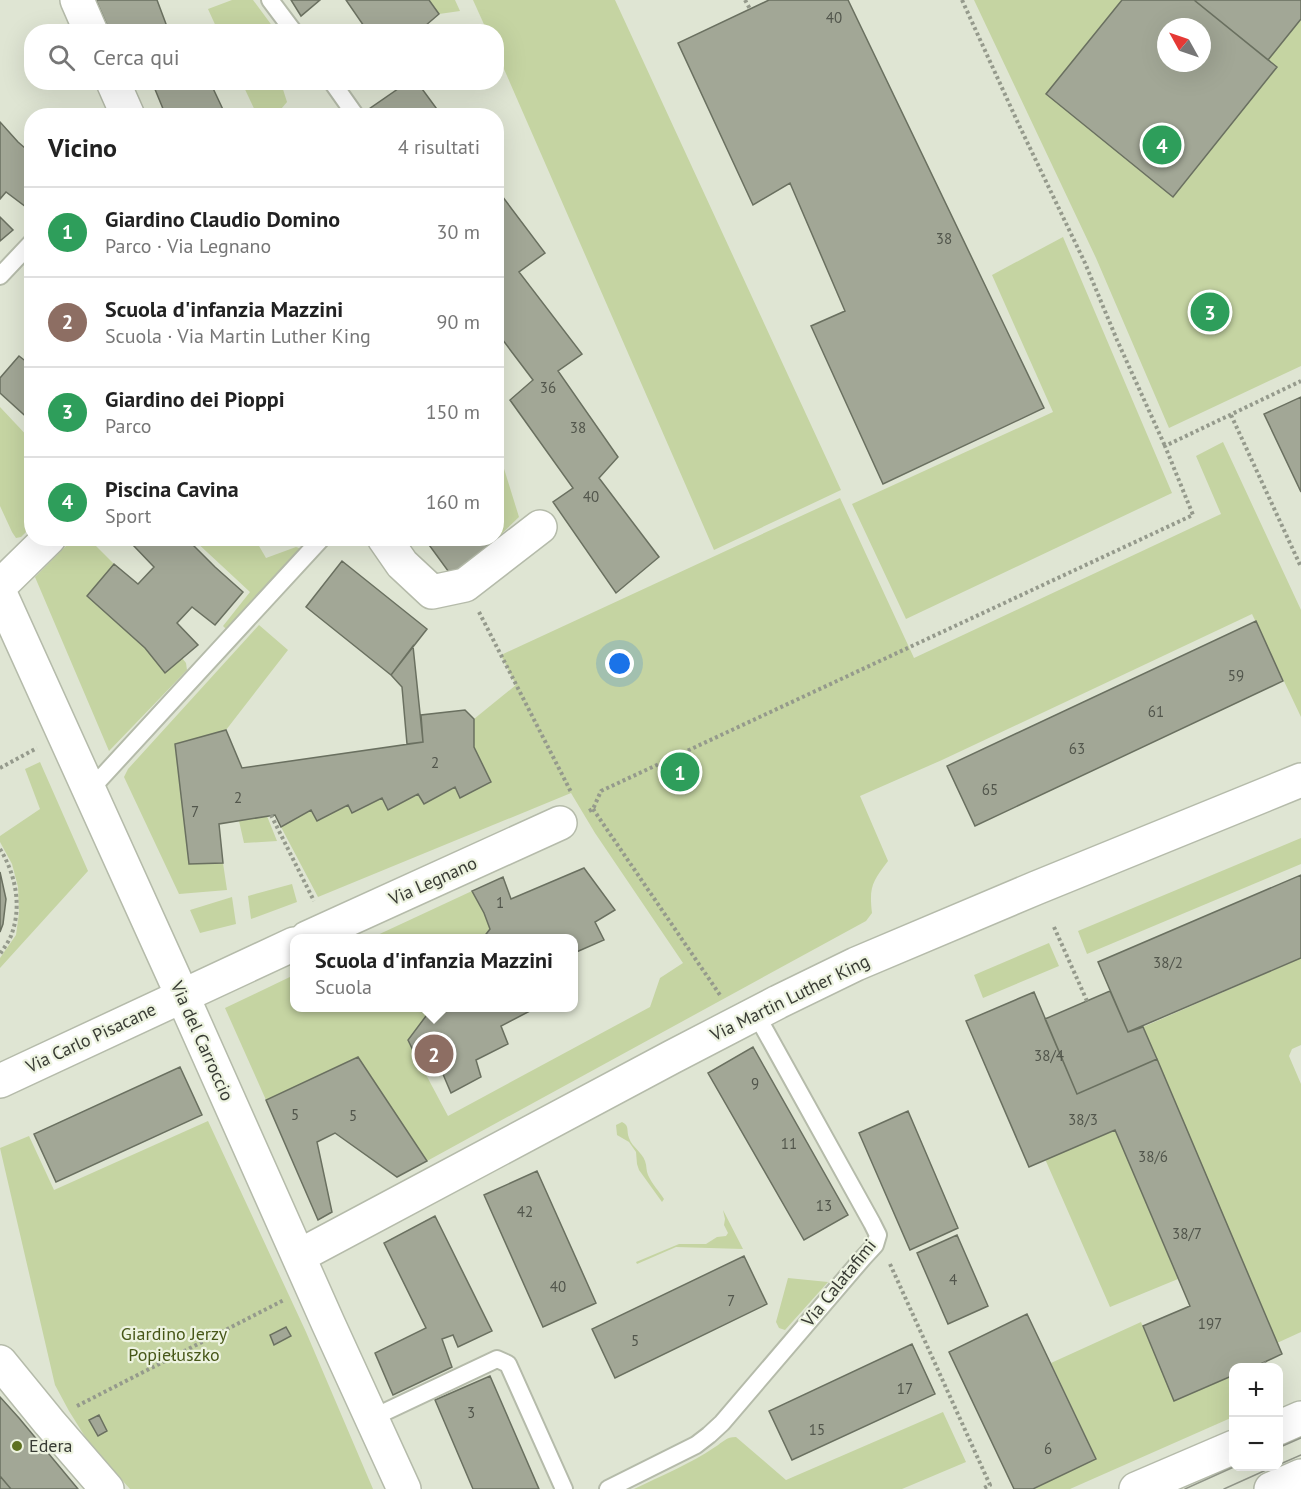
<!DOCTYPE html>
<html lang="it">
<meta charset="utf-8">
<style>
body{margin:0;font-family:"PT Sans",sans-serif;background:#f6f6f6;color:#222}
.controls{position:absolute;right:18px;bottom:18px;display:grid;overflow:hidden;border-radius:12px;box-shadow:0 6px 24px #0002}
.controls button{width:54px;height:54px;display:grid;place-items:center;padding:0;border:0;border-bottom:2px solid #e0e0e0;background:#fff;color:#222;font:30px sans-serif}
.compass{position:absolute;left:1157px;top:18px;width:54px;height:54px;border-radius:50%;background:#fff;box-shadow:0 6px 24px #0002;rotate:310deg}
.you{position:absolute;left:620px;top:664px;width:21px;height:21px;margin:-15px;border:4px solid #fff;border-radius:50%;background:#1a73e8;box-shadow:0 0 0 9px #1a73e833}
.badge{display:grid;place-items:center;width:39px;height:39px;border-radius:50%;background:#0f766e;color:#fff;font-size:20px;font-weight:700}
.pin{position:absolute;translate:-50% -50%;border:3px solid #fff;box-shadow:0 2px 6px #0006}
.popup{position:absolute;left:290px;top:934px;width:288px;height:78px;box-sizing:border-box;display:grid;place-content:center;border-radius:12px;background:#fff;filter:drop-shadow(0 2px 4px #0005);font-size:20px;white-space:nowrap;color:#767676}
.popup b{font-size:22px;color:#222}
.popup::after{content:'';position:absolute;left:50%;top:100%;margin-left:-12px;border:12px solid transparent;border-top-color:#fff}
.list{margin:0;padding:0;list-style:none}
h2{display:flex;justify-content:space-between;align-items:center;height:78px;margin:0;padding:0 24px;font-size:26px}
h2 small{font-size:20px;font-weight:400;color:#767676}
.list li{display:grid;grid-template-columns:39px 1fr auto;gap:18px;align-items:center;box-sizing:border-box;height:90px;padding:0 24px;border-top:2px solid #e0e0e0}
.list b{display:block;font-size:22px;white-space:nowrap}
.list p{margin:0;font-size:20px;white-space:nowrap;color:#767676}
.list em{font-size:20px;font-style:normal;color:#767676}
.icon{flex:none;width:33px;height:33px;fill:none;stroke:currentColor;stroke-width:2;stroke-linecap:round;stroke-linejoin:round}
.map{position:relative;flex:none;width:1301px;height:1489px;overflow:hidden}
.search{position:absolute;background:#fff;box-shadow:0 6px 24px #0002;left:24px;top:24px;width:480px;height:66px;display:flex;align-items:center;gap:15px;box-sizing:border-box;padding:0 21px;border-radius:24px;color:#767676;font-size:22px}
.panel{position:absolute;background:#fff;box-shadow:0 6px 24px #0002;left:24px;top:108px;width:480px;height:438px;border-radius:24px}
.map>svg:first-child{display:block}
</style>
<div class="map">
<svg width="1301" height="1489" viewBox="0 0 1301 1489">
<rect width="100%" height="100%" fill="#dfe5d3"/>
<path fill="#c5d4a2" fill-rule="evenodd" d="M232 0H253L276 31H218L208 9Z
M429 0H455L460 11 439 14Z
M473 0H615L841 490 714 550 497 53 496 32 487 31Z
M974 0H1301V366L1169 428 1096 258ZM1166 27H1202V63H1166Z
M242 83H281L287 102 276 115H257Z
M1063 237 1172 493 906 619 852 504 1053 412 992 275Z
M0 407 31 440V527L21 537 16 538 12 532 0 506Z
M1223 442 1301 610V717L1252 614 942 760 860 796 888 861C872 882 869 887 872 913L866 921 427 1161 358 1057 266 1100 225 1008 294 975V1008H432L408 1041 448 1116 650 1007 660 978 683 963 595 833 571 793 318 897 281 827 311 810 348 805 353 813 382 798 388 810 418 794 424 804 455 787 491 782 474 747V719L516 685 501 655 840 498 914 658 1221 514 1196 456Z
M497 446 519 517 495 540 497 514 502 510 497 503Z
M73 539H89L114 564 88 595 145 648 165 673 182 658 186 663 187 670 109 751 35 577Z
M193 539H255L266 558 296 547 302 549 227 630 223 626 250 592Z
M259 625 288 650 226 730 175 745 189 864 223 863 227 890 179 894 124 777 128 769Z
M40 762 88 871 0 968V958L16 935 19 913 18 887 12 864 0 842V836L40 809 25 769Z
M267 816 277 841 244 843 239 821Z
M1301 838V864L1087 954 1078 931Z
M292 884 297 902 251 919 248 896Z
M472 891 484 913 490 929 483 938H371Z
M232 897 236 924 200 933 190 910Z
M1049 943 1059 966 983 998 974 975Z
M1301 958V1045L1292 1049 1289 1056 1301 1084V1332L1277 1343 1143 1027Z
M208 1121 306 1332 373 1489H130L89 1443 69 1411 55 1385 0 1148 29 1136 54 1190Z
M622 1122C630 1126 626 1130 629 1138 632 1147 642 1152 645 1161 647 1166 646 1171 648 1175 652 1184 659 1191 664 1199L662 1202 639 1170 637 1164 636 1152 629 1142 617 1135 616 1125Z
M1115 1130 1178 1279 1110 1307 1045 1159Z
M723 1210 743 1249 676 1247 637 1264 636 1262 679 1244H706L717 1237 726 1236 728 1233 724 1225 725 1219Z
M788 1278 828 1282 785 1330 779 1328 776 1322Z
M1141 1322 1174 1400 1233 1375V1417L1070 1489H1035V1488L1096 1458 1051 1363Z
M943 1412 966 1462 902 1489H634C661 1476 690 1464 715 1447 723 1442 726 1437 736 1437L786 1480Z"/>
<path fill="#a2a796" stroke="#6a7060" stroke-width="1.5" fill-rule="evenodd" d="M96 0H157L169 32H110Z
M291 0H320L301 16Z
M346 0H429L439 14 418 32H368Z
M769 0H848L1044 408 883 484 811 326 845 311 790 183 753 205 678 43Z
M1122 0H1194L1277 67 1173 197 1046 94ZM1166 27H1202V63H1166Z
M1194 0H1301V19L1268 60Z
M184 26 187 32H172Z
M152 82H210L226 116H166Z
M408 82H417L442 116H374L369 109Z
M0 122 18 142 32 154V208L30 210 6 192 0 199Z
M496 188 545 253 519 272 582 354 558 371 618 457 599 478 659 557 616 593 553 502 573 488 510 400 533 380 496 331Z
M0 217 13 230 0 241Z
M19 356 32 366V422L0 393V378Z
M1301 397V492L1264 414Z
M141 538H186L215 567 243 592 215 625 192 607 177 623 198 645 165 673 145 648 87 596 114 564 138 584 154 567 133 545Z
M424 538H495V540L451 575Z
M342 561 427 629 391 675 306 607Z
M1256 621 1283 681 975 826 947 766Z
M413 646 423 742 407 744 402 687 391 675Z
M465 710 474 719V747L491 782 460 798 455 787 424 804 418 794 388 810 382 798 352 813 348 805 317 821 311 810 281 827 275 815 219 824 223 863 189 864 175 744 226 730 242 768 423 742 421 715Z
M584 868 615 910 595 922 604 940 574 953V938H483L490 929 484 913 472 891 503 877 511 899Z
M0 872 6 899 3 924 0 932Z
M1301 875V958L1128 1032 1098 962Z
M1110 991 1128 1032 1143 1027 1157 1059 1077 1094 1045 1019Z
M1034 992 1077 1094 1157 1059 1282 1354 1252 1368H1234V1375L1174 1401 1143 1326 1190 1306 1115 1130 1029 1167 966 1021Z
M432 1008H528L530 1011 501 1026 508 1044 476 1060 481 1077 451 1093 437 1060 422 1069 408 1040Z
M753 1047 848 1215 804 1240 708 1073Z
M358 1057 427 1161 397 1177 335 1133 317 1142 332 1212 318 1220 266 1100Z
M180 1067 202 1115 56 1182 34 1134Z
M908 1111 958 1228 910 1250 859 1133Z
M537 1171 596 1303 543 1327 484 1195Z
M435 1216 492 1331 458 1347 453 1335 442 1339 452 1367 393 1395 375 1353 426 1328 384 1243Z
M957 1235 988 1306 948 1324 917 1253Z
M744 1256 767 1304 615 1378 592 1329Z
M1027 1314 1096 1459 1033 1489H1014L949 1352Z
M286 1327 291 1336 274 1345 270 1335Z
M912 1344 935 1394 792 1460 769 1411Z
M490 1376 539 1489H473L435 1400Z
M0 1397 19 1418 78 1489H11L0 1476Z
M99 1415 107 1431 98 1436 89 1420Z
M0 1476 11 1489H0Z"/>
<g fill="none" stroke-linecap="round" stroke-linejoin="round">
<g stroke="#b5bbaa" stroke-width="20">
<path id="service" d="M270 0 294 32
M332 82 356 116
M0 276 32 242
M89 791 322 538
M372 1418 497 1359 508 1364 564 1489
M608 1489 696 1445 709 1435 722 1423 863 1258 875 1245 878 1235 872 1223 756 1014"/>
</g>
<g stroke="#b5bbaa" stroke-width="36">
<path id="minor" d="M77 0 91 32
M113 82 128 116
M384 538 402 564 432 592 465 585 540 527
M0 586 49 538
M0 593 182 995 328 1323 404 1489
M307 938 560 823
M0 1081 294 944
M299 1256 672 1057 778 1002 856 964 1036 888 1301 780
M0 1362 49 1422 107 1489
M1271 1489 1301 1476"/>
</g>
<g stroke="#b5bbaa" stroke-width="36">
<path id="secondary" d="M1278 1428 1301 1418
M1136 1489 1234 1447"/>
</g>
<path stroke="#959a8c" stroke-width="4" stroke-dasharray="3 3" stroke-linecap="butt" d="M745 0 750 9
M962 0 1018 123 1085 263 1117 340 1165 446
M1231 415 1301 567
M479 612 571 792
M0 768 37 748
M593 809 720 995
M589 811 593 809 601 791 1193 515 1165 446 1301 381
M271 815 314 901
M0 849C15 873 22 905 12 933 10 940 4 948 0 954
M1054 927 1087 1001
M890 1264 990 1485 982 1489
M1264 1362 1266 1368
M77 1406 284 1300"/>
<use href="#service" stroke="#fff" stroke-width="16"/>
<use href="#minor" stroke="#fff" stroke-width="33"/>
<use href="#secondary" stroke="#fff" stroke-width="33"/>
<path stroke="#919689" stroke-width="1.5" d="M1278 1448 1301 1438
M1278 1465 1301 1455
M1185 1489 1236 1466
M1224 1489 1275 1466"/>
</g>
<circle fill="#5e7120" stroke="#edf3e0" stroke-width="2" cx="17" cy="1446" r="6"/>
<g text-anchor="middle" stroke-width="4.5" stroke-linejoin="round" paint-order="stroke">
<g font-size="15" fill="#52564c">
<text x="834" y="23">40</text>
<text x="944" y="244">38</text>
<text x="548" y="393">36</text>
<text x="578" y="433">38</text>
<text x="591" y="502">40</text>
<text x="1236" y="681">59</text>
<text x="1156" y="717">61</text>
<text x="1077" y="754">63</text>
<text x="435" y="768">2</text>
<text x="990" y="795">65</text>
<text x="238" y="803">2</text>
<text x="195" y="817">7</text>
<text x="500" y="908">1</text>
<text x="1168" y="968">38/2</text>
<text x="1049" y="1061">38/4</text>
<text x="755" y="1089">9</text>
<text x="295" y="1120">5</text>
<text x="353" y="1121">5</text>
<text x="1083" y="1125">38/3</text>
<text x="789" y="1149">11</text>
<text x="1153" y="1162">38/6</text>
<text x="824" y="1211">13</text>
<text x="525" y="1217">42</text>
<text x="1187" y="1239">38/7</text>
<text x="953" y="1285">4</text>
<text x="558" y="1292">40</text>
<text x="731" y="1306">7</text>
<text x="1210" y="1329">197</text>
<text x="635" y="1346">5</text>
<text x="905" y="1394">17</text>
<text x="471" y="1418">3</text>
<text x="817" y="1435">15</text>
<text x="1048" y="1454">6</text>
</g>
<g font-size="18" fill="#383b34" stroke="#edf3e0">
<text transform="translate(433 881) rotate(-24)" y="6">Via Legnano</text>
<text transform="translate(790 998) rotate(-26)" y="6">Via Martin Luther King</text>
<text transform="translate(91 1038) rotate(-25)" y="6">Via Carlo Pisacane</text>
<text transform="translate(202 1041) rotate(66)" y="6">Via del Carroccio</text>
<text transform="translate(839 1283) rotate(-51)" y="6">Via Calatafimi</text>
</g>
<g font-size="18" fill="#475718" stroke="#edf3e0">
<text x="174" y="1340">Giardino Jerzy<tspan x="174" dy="21">Popiełuszko</tspan></text>
</g>
<g font-size="18" fill="#383b34" stroke="#edf3e0" text-anchor="start">
<text x="29" y="1452">Edera</text>
</g>
</g>
</svg>
<div class="controls">
<button>+</button>
<button>−</button>
</div>
<svg class="compass" viewBox="-18 -18 36 36"><path d="M0-13l5 13h-10z" fill="#e53935"/><path d="M0 13l5-13h-10z" fill="#767676"/></svg>
<div class="you"></div>
<div class="pin badge" style="left:680px;top:772px;background:#2e9e5b">1</div>
<div class="pin badge" style="left:434px;top:1054px;background:#8d6e63">2</div>
<div class="popup"><b>Scuola d'infanzia Mazzini</b>Scuola</div>
<div class="pin badge" style="left:1210px;top:312px;background:#2e9e5b">3</div>
<div class="pin badge" style="left:1162px;top:145px;background:#2e9e5b">4</div>
<div class="search"><svg class="icon" aria-label="search" viewBox="0 0 24 24"><circle cx="10" cy="10" r="6"/><path d="M15 15l6 6"/></svg>Cerca qui</div>
<section class="panel">
<h2>Vicino<small>4 risultati</small></h2>
<ul class="list">
<li><span class="badge" style="background:#2e9e5b">1</span><div><b>Giardino Claudio Domino</b><p>Parco · Via Legnano</p></div><em>30 m</em></li>
<li><span class="badge" style="background:#8d6e63">2</span><div><b>Scuola d'infanzia Mazzini</b><p>Scuola · Via Martin Luther King</p></div><em>90 m</em></li>
<li><span class="badge" style="background:#2e9e5b">3</span><div><b>Giardino dei Pioppi</b><p>Parco</p></div><em>150 m</em></li>
<li><span class="badge" style="background:#2e9e5b">4</span><div><b>Piscina Cavina</b><p>Sport</p></div><em>160 m</em></li>
</ul>
</section>
</div>
